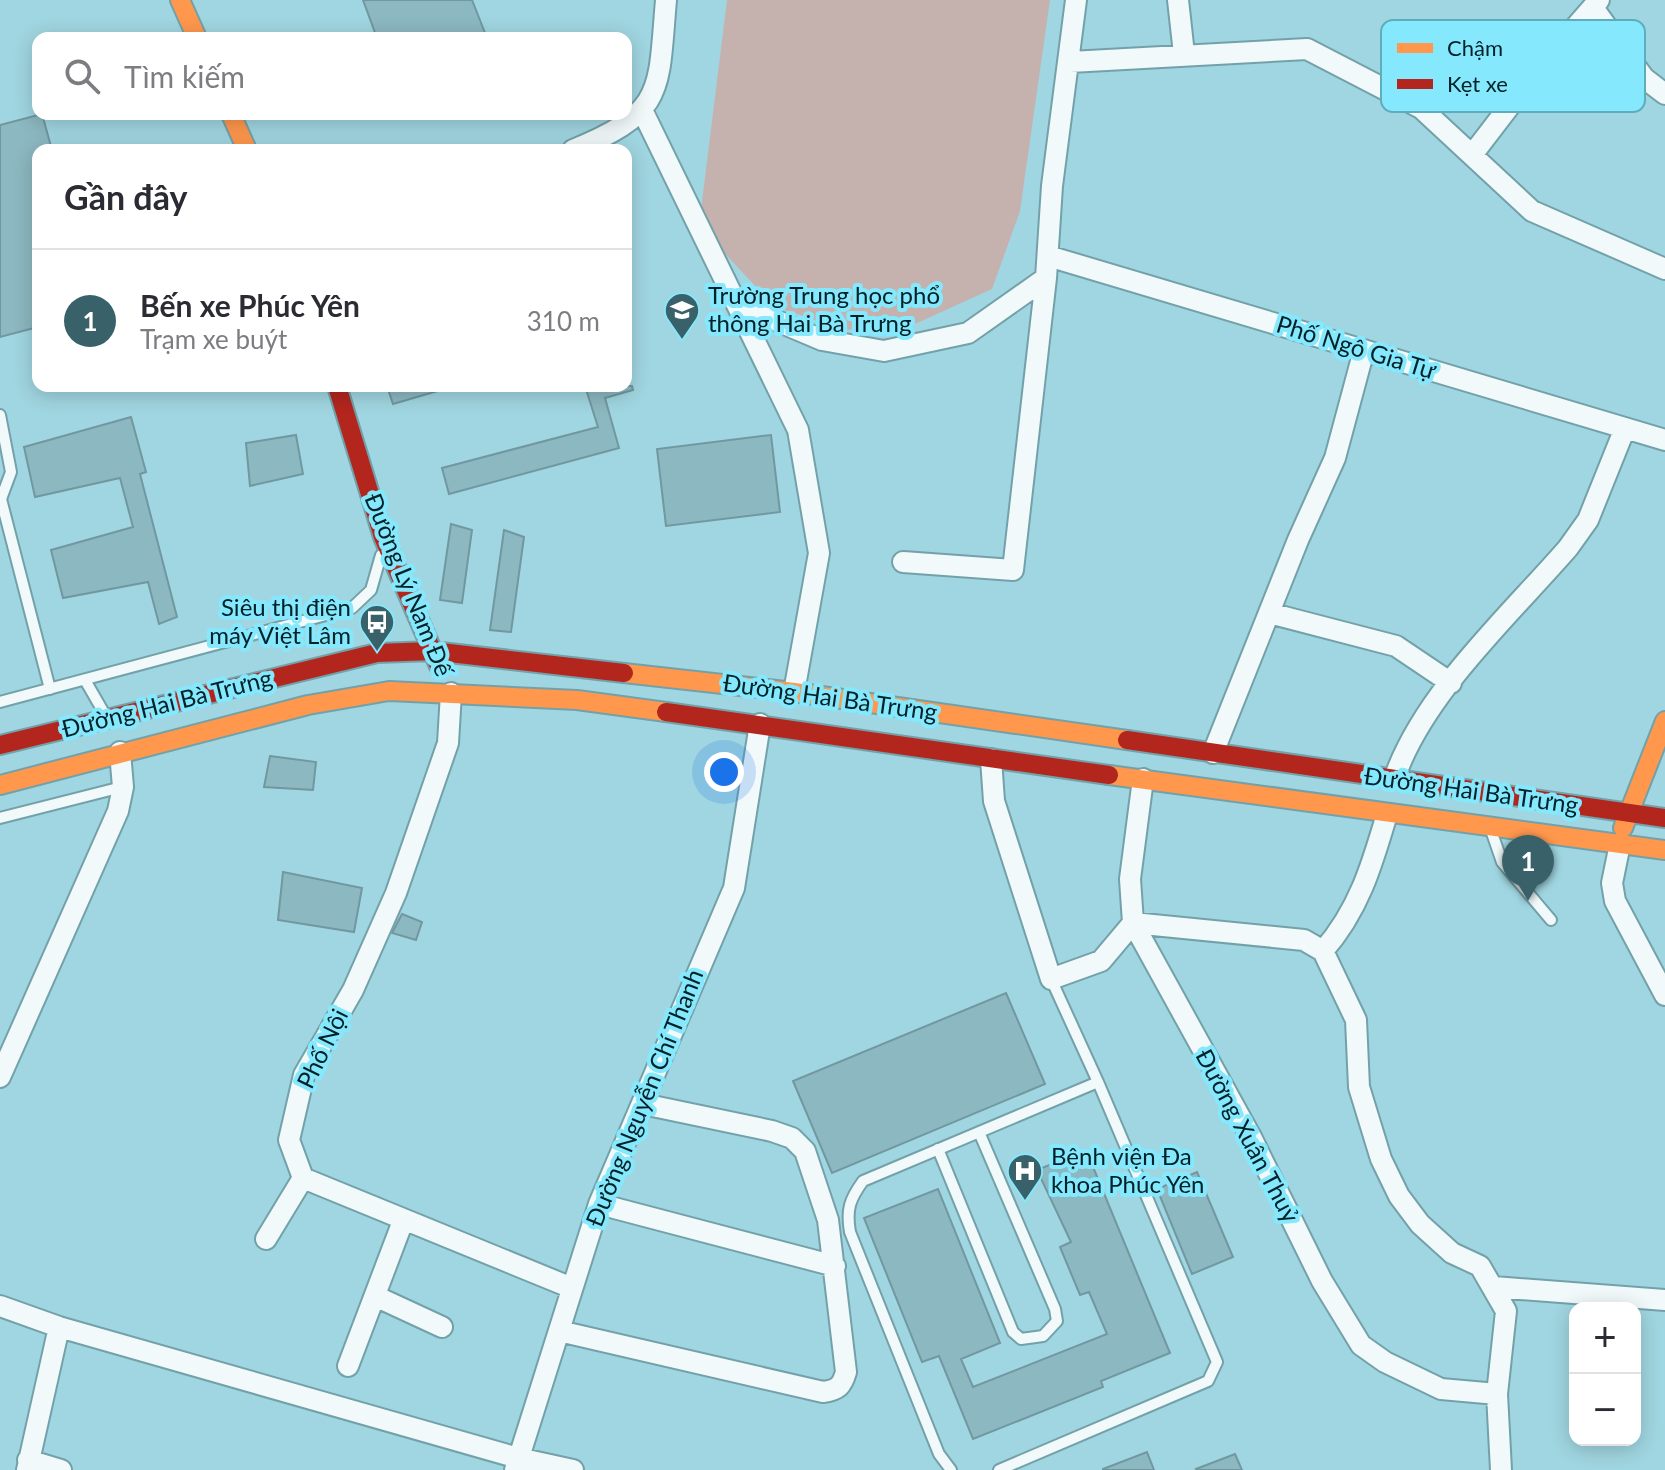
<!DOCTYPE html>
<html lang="vi">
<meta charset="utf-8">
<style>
body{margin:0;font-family:Lato,sans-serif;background:#f2f2f3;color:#2b2b33}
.controls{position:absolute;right:24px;bottom:24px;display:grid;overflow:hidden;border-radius:16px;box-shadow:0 4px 20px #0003}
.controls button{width:72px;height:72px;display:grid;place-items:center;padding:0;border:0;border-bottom:2px solid #e1e1e2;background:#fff;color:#2b2b33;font:40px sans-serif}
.you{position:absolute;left:724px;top:772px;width:28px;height:28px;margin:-20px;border:6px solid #fff;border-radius:50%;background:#1a73e8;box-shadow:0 0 0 12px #1a73e833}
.badge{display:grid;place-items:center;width:52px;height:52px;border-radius:50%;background:#396169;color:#fff;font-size:26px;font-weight:700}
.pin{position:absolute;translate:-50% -66px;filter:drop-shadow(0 2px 4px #0008)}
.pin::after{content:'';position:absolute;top:42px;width:28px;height:24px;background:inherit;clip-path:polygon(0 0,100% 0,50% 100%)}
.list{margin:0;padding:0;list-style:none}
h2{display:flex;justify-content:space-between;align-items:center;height:104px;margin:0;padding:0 32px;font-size:34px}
h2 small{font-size:26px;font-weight:400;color:#7c7c81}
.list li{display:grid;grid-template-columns:52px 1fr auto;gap:24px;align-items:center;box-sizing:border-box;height:144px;padding:0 32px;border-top:2px solid #e1e1e2}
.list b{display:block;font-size:30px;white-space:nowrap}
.list p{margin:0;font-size:26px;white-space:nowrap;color:#7c7c81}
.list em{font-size:26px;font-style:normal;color:#7c7c81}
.icon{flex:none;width:44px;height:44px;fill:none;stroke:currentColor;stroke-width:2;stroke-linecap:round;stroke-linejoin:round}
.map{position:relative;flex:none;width:1665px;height:1470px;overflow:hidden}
.search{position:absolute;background:#fff;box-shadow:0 4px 20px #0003;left:32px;top:32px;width:600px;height:88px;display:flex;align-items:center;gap:20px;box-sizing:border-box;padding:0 28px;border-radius:16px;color:#7c7c81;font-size:30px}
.panel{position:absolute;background:#fff;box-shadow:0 4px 20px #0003;left:32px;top:144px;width:600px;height:248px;border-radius:16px}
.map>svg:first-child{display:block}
</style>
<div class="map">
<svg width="1665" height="1470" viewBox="0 0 1665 1470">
<rect width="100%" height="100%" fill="#a0d6e1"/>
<path fill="#c5b1ad" d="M727 0H1050L1020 211 992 289 917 323 844 330 774 306 699 226Z"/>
<path fill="#8cb8c1" stroke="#7198a0" stroke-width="2" d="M363 0H472L487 38H377Z
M42 114 52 150H38V327L0 337V125Z
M387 386H440L441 390 393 404Z
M585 386H632L633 390 605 398 619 448 449 494 442 468 598 427Z
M131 417 146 472 140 474 177 617 159 624 148 582 63 598 51 550 133 527 120 478 35 497 24 447Z
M296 435 303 474 250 486 246 443Z
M771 435 780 512 666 526 657 449Z
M451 524 472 530 462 603 440 600Z
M504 530 524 537 511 632 490 630Z
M270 756 316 762 313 790 264 787Z
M283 872 362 888 354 932 278 920Z
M402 914 422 922 416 940 392 933Z
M1006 993 1045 1084 832 1173 793 1081Z
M1086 1150 1170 1353 1101 1381 1103 1387 973 1439 939 1356 922 1362 864 1218 938 1189 1000 1343 961 1359 973 1387 1107 1334 1089 1292 1080 1295 1060 1247 1071 1242 1037 1170Z
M1197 1172 1233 1257 1192 1274 1157 1189Z
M1147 1452 1154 1470H1103V1469Z
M1235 1454 1242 1470H1197L1196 1469Z"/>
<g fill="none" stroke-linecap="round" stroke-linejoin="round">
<g stroke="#73a1a9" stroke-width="14">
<path id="lane" d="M0 415 11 472 1 499 50 689
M85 680 104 713
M0 702 352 608 371 590 381 555
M0 818 122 787
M1492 833 1502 862 1551 920
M1051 979 1098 1082
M938 1149 1013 1332 1021 1339 1043 1336 1057 1321 1055 1309 979 1132
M951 1470 939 1454 850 1232C846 1209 850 1199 863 1181L1098 1082 1217 1362 1208 1381 999 1470"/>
</g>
<g stroke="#73a1a9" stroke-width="24">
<path id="street" d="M1178 0 1184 54
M1594 9 1644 78 1665 94
M1070 62 1307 49 1421 108 1532 211 1665 269
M642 110 798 430 819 553 794 692
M573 150C666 112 658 91 666 0
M1472 155 1531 78 1599 0
M1048 256 1665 440
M729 294 763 315 822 340 884 351 968 333 1046 278
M903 562 1013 570 1046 278 1052 186 1076 0
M1269 613 1396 646 1451 683
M451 693 448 743 396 893 353 990 304 1075 289 1140 303 1178 572 1288
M1213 753 1298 540 1335 458 1364 350
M991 759 994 801 1051 979 1101 961 1133 923 1304 940 1323 951
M1143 779 1130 879 1133 923 1251 1137 1322 1281 1361 1345 1385 1362 1441 1389 1497 1394
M1394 779C1423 694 1509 616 1568 548L1588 520 1625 428
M1387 814C1372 865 1359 910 1323 951L1356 1020 1359 1087 1381 1159 1399 1196 1420 1224 1452 1253 1480 1266 1506 1311 1497 1394 1501 1470
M1620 844 1612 883 1615 901 1665 995
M0 1077 118 811 123 787 120 752
M599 1204 835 1266
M266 1239 303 1178
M1494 1287 1665 1300
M375 1296 442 1327
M0 1306 59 1327 518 1458 573 1470
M559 1331 823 1392C838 1390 842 1386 846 1372L828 1220 805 1151 792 1138 772 1131 643 1104
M348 1366 403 1221
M28 1460 61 1470
M27 1470 59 1327
M515 1470 599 1204 734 888 760 724"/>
</g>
<g stroke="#73a1a9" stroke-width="22">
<path id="slow" d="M180 0 197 38
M231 114 247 150
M624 673 794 692 1127 740
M1109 775 1665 850
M0 785 308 705 389 691 577 700 666 712
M1623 828 1665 721"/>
</g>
<g stroke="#73a1a9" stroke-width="22">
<path id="jam" d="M337 386 383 537 439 666
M666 712 1109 775
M1127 740 1665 818
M0 745 377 653 432 651 624 673"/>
</g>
<use href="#lane" stroke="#f1f9fa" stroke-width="10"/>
<use href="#street" stroke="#f1f9fa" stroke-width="20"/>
<use href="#slow" stroke="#ff974d" stroke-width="18"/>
<use href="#jam" stroke="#b3261e" stroke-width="18"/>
</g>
<defs>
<g id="school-pin" transform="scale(1.8)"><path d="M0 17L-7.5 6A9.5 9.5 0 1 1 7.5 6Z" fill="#396169" stroke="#85e8fc"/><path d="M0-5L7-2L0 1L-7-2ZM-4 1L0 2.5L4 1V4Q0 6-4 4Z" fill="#fff"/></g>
<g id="bus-pin" transform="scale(1.8)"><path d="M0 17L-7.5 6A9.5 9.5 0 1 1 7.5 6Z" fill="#396169" stroke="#85e8fc"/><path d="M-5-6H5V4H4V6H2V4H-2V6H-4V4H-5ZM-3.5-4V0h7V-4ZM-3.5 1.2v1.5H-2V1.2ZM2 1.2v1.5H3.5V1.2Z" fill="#fff"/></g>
<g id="hospital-pin" transform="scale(1.8)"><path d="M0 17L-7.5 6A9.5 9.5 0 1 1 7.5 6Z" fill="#396169" stroke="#85e8fc"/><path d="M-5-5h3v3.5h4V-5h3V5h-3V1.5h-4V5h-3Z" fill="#fff"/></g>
</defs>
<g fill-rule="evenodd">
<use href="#school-pin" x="682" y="310"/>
<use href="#bus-pin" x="377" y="622"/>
<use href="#hospital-pin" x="1025" y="1171"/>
</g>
<g text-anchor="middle" stroke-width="8" stroke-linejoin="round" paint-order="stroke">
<g font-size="24" fill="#012228" stroke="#85e8fc" text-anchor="start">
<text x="708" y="304">Trường Trung học phổ<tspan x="708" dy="28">thông Hai Bà Trưng</tspan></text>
<text x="351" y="616" text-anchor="end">Siêu thị điện<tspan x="351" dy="28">máy Việt Lâm</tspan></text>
<text x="1051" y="1165">Bệnh viện Đa<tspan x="1051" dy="28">khoa Phúc Yên</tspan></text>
</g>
<g font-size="24" fill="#012228" stroke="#85e8fc">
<text transform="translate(1356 348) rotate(17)" y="8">Phố Ngô Gia Tự</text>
<text transform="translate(408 585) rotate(68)" y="8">Đường Lý Nam Đế</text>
<text transform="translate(830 698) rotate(8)" y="8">Đường Hai Bà Trưng</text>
<text transform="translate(167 704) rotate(-14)" y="8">Đường Hai Bà Trưng</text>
<text transform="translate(1471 791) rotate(8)" y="8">Đường Hai Bà Trưng</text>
<text transform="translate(323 1049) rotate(-64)" y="8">Phố Nội</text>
<text transform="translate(645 1098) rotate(-68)" y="8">Đường Nguyễn Chí Thanh</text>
<text transform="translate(1247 1136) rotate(62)" y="8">Đường Xuân Thuỷ</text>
</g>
</g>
<rect x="1381" y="20" width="264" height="92" rx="12" fill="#85e8fc" stroke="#5dadbc" stroke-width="2"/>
<rect x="1397" y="43" width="36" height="10" fill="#ff974d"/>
<rect x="1397" y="79" width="36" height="10" fill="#b3261e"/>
<g font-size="22" fill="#012228">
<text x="1447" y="56">Chậm</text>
<text x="1447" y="92">Kẹt xe</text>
</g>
</svg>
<div class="controls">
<button>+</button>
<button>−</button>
</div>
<div class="you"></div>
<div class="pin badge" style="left:1528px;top:901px">1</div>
<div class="search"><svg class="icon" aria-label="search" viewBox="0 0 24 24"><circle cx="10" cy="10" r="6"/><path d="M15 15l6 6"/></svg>Tìm kiếm</div>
<section class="panel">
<h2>Gần đây<small></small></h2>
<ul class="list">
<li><span class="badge">1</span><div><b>Bến xe Phúc Yên</b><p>Trạm xe buýt</p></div><em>310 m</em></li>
</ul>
</section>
</div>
